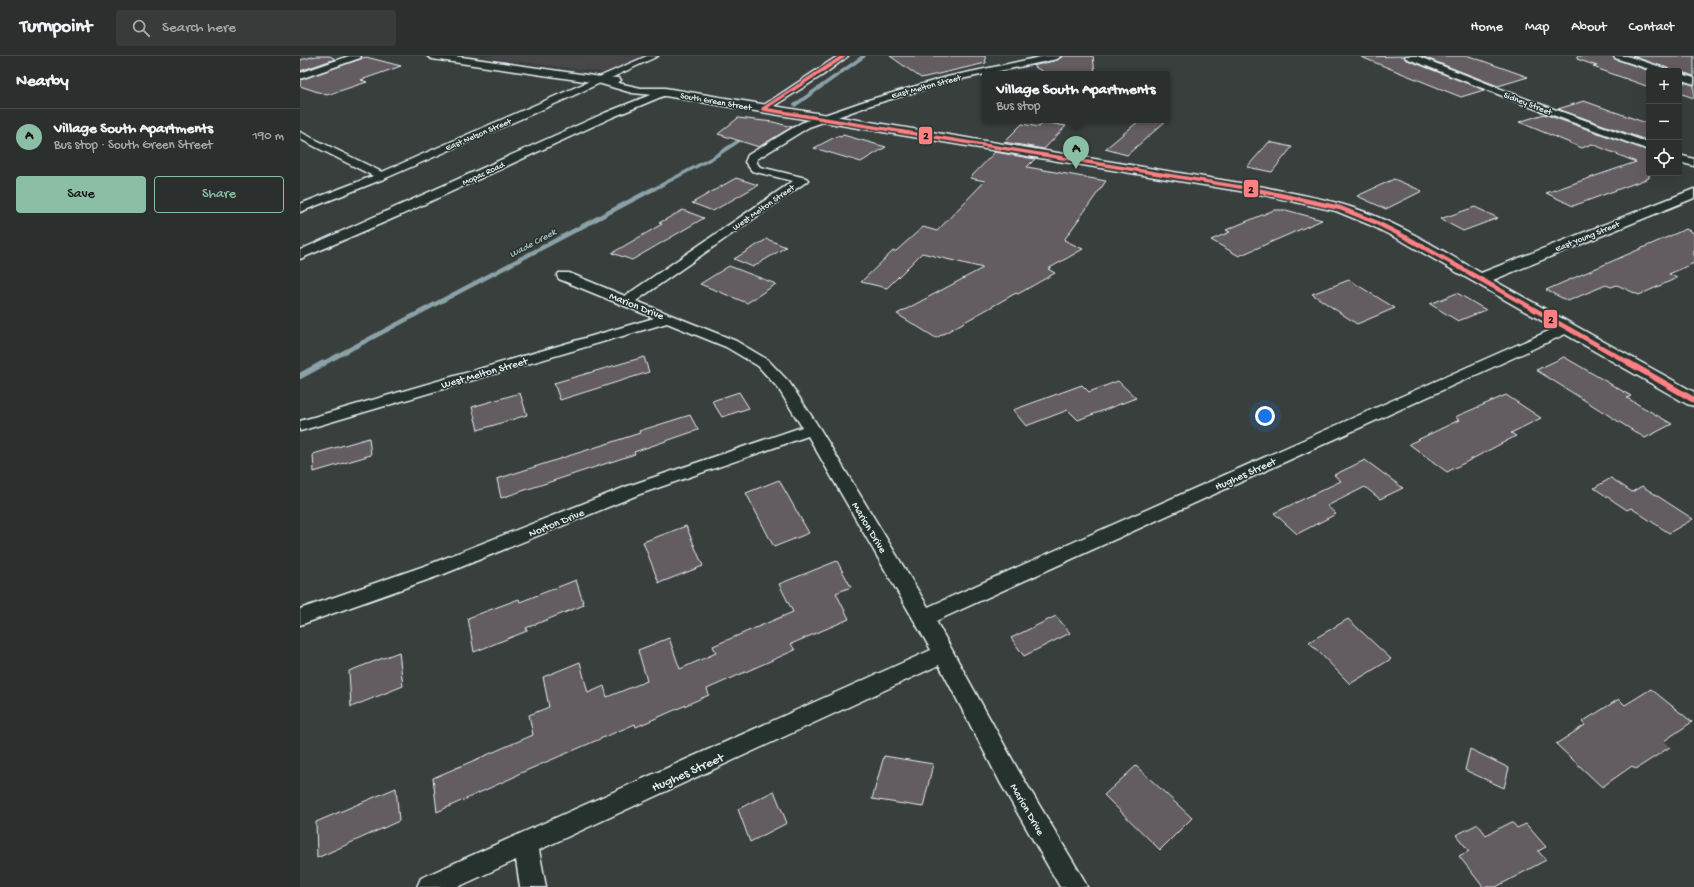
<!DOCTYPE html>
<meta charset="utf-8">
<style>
body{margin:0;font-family:"Gochi Hand",sans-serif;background:#373b3a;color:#f1f3f6}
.controls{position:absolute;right:12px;top:12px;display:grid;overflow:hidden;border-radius:4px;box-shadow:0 4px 16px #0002}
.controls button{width:36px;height:36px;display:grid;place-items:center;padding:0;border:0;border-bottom:1px solid #474a4a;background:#2b2f2e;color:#f1f3f6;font:20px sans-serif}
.you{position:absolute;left:965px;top:360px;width:14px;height:14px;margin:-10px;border:3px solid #fff;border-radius:50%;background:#1a73e8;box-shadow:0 0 0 6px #1a73e833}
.badge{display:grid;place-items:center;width:26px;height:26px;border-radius:50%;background:#8abfa5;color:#111;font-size:13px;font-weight:700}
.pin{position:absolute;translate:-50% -33px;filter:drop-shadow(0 1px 2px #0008)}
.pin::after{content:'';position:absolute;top:21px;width:14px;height:12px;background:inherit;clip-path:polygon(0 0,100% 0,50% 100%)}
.popup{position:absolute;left:682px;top:15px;width:188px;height:52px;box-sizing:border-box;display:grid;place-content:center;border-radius:4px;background:#2b2f2e;filter:drop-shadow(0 1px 3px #0005);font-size:13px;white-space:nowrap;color:#a6a9aa}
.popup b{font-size:15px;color:#f1f3f6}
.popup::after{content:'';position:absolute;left:50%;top:100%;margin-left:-8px;border:8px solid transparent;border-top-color:#2b2f2e}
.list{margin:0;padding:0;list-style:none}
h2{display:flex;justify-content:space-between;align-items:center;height:52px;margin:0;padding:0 16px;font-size:17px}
h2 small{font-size:13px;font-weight:400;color:#a6a9aa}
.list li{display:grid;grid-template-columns:26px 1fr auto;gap:12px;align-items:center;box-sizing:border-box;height:56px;padding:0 16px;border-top:1px solid #474a4a}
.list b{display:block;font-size:15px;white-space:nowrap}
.list p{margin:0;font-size:13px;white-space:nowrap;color:#a6a9aa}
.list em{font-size:13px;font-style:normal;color:#a6a9aa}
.actions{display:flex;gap:8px;padding:12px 16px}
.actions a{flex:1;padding:9px 0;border:1px solid #8abfa5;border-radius:4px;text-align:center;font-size:14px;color:#8abfa5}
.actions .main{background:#8abfa5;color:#111}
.icon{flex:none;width:22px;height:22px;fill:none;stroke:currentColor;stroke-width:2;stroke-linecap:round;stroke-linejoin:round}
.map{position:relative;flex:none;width:1394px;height:831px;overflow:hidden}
header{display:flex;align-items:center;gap:24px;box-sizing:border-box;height:56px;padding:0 20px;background:#2b2f2e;border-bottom:1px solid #474a4a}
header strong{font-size:19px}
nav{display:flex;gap:22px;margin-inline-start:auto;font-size:14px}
.search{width:280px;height:36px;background:#373b3a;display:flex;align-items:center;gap:10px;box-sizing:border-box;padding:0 14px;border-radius:4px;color:#a6a9aa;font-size:15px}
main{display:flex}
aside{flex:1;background:#2b2f2e}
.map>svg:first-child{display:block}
</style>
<header>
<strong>Turnpoint</strong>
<div class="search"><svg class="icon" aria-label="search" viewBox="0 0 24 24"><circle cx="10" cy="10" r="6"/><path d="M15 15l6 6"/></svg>Search here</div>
<nav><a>Home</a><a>Map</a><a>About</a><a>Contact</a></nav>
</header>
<main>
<aside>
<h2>Nearby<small></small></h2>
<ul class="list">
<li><span class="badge">A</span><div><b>Village South Apartments</b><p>Bus stop · South Green Street</p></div><em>190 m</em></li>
</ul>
<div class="actions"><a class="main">Save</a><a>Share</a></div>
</aside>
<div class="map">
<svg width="1394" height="831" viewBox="0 0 1394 831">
<rect width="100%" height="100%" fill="#393f3d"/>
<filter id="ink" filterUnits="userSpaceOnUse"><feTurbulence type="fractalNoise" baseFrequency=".025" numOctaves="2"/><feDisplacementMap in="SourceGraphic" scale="8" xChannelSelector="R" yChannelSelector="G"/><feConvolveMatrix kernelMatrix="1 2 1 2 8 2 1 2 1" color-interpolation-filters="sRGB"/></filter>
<g filter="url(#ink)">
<path fill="#464748" d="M176 0H343L307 17Z"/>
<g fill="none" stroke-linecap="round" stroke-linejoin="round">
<path stroke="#8aa2a8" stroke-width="3.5" d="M495 49 564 0
M352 134 414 101 446 80"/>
<path stroke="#8aa2a8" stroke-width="4.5" d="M22 308 353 133"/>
<path stroke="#8aa2a8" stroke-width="6" d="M0 320 24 307"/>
</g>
<path fill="#645b61" stroke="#e8f1f8" d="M16 0H30L35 3 0 15V4Z
M590 0H685L686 7 621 22Z
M762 0H793L795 18H747L733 10 757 4Z
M1104 0 1105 3 1184 34 1161 41 1061 1Z
M1121 0H1169L1228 21 1198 30Z
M1277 0H1313L1315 3 1350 15 1349 31 1293 11 1297 10 1277 3Z
M1332 0H1394V20L1379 15H1370L1367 12Z
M66 1 101 10 61 24 67 26 27 39 0 30V24Z
M1379 25 1394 29V42L1379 37Z
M1284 45 1349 68V85L1258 53Z
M1244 58 1349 95V122L1273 150 1246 137 1336 106 1292 88 1282 92 1219 66Z
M438 62 473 66 492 71 459 91 418 78Z
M840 64H867L827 99 805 93Z
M744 66 766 70 744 93 704 86 722 68 739 71Z
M543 79 586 91 561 106 514 92 537 80 541 81Z
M969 86 992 91 972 116 947 111Z
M695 96 735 103 727 111 806 125 764 184 783 193 748 213 755 217 718 238 716 237 636 282 597 258 683 212 622 197 587 232 561 226 593 195H596L623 171 637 175 685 125 670 122Z
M436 122 458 129 413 155 392 147Z
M1094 123 1122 135 1086 153 1057 140Z
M1175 151 1198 162 1163 175 1140 163Z
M383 154 404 162 332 204 312 197 362 168 359 167Z
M974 154H986L1022 164 939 200 911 184 930 176 926 174Z
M1386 173 1394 177V207L1369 218 1377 222 1339 239 1317 229 1311 231 1306 229 1268 245 1246 234Z
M467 183 486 191 453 211 434 203Z
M429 210 476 228 447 247 400 228Z
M1049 224 1095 252 1057 268 1012 238Z
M1157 237 1186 254 1158 265 1130 248Z
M344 301 349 316 260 344 254 327Z
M1264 301 1331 340 1327 342 1372 368 1345 382 1236 314Z
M818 325 836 342 778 364 768 354 726 370 713 354 782 329 789 336Z
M439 336 449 352 422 361 412 345Z
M220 337 227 359 178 374 172 351Z
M1206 339 1241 362 1211 377 1216 380 1147 416 1109 388 1159 364 1155 361Z
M390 359 398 374 334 396 335 398 201 442 197 423 340 377 339 375Z
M69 382 71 399 14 416 13 398Z
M1065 404 1103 432 1080 443 1065 431 1027 450 1036 458 997 478 974 457 1041 425 1034 419Z
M1311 422 1332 436 1342 430 1393 463 1369 477 1331 452 1327 454 1294 432Z
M479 424 509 477 474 491 446 437Z
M386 470 403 510 359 527 343 486Z
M537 505 551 531 536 537 549 563 491 588 495 594 407 633 409 639 336 671 335 668 216 719V720L137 756 133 722 233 679 229 659 249 651 243 621 280 606 288 637 304 630 307 641 347 625 338 594 369 582 380 613 416 597 413 590 493 556 479 528Z
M276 524 284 549 226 572 227 575 174 596 168 562 219 543 220 546Z
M756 560 770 577 724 600 711 582Z
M1048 563 1091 603 1050 628 1009 586Z
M99 596 103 630 51 651 49 615Z
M1351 633 1392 666 1364 685 1370 691 1336 713 1332 710 1302 731 1256 688 1285 669 1282 666 1319 643 1325 649Z
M1170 693 1209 712 1204 732 1165 714Z
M584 700 633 708 623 751 572 743Z
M836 710 892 762 860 794 804 739Z
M96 732 99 765 17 802 16 766Z
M474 735 487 767 450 786 438 753Z
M1212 766 1217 772 1226 768 1246 791 1238 795 1246 804 1196 831H1183L1159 800 1169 795 1156 779 1178 768 1186 779Z"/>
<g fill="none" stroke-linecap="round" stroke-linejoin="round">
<g stroke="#e8f1f8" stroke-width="3">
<path id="minor" d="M49 0H61L60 2 0 23V17Z
M347 0H358L266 43 86 122 0 156V148L73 120 0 83V76L82 116Z
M538 0H548L523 19 466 55H460L458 53Z
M745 0H761L757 3 652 25 571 49 509 71 457 103 456 106 460 111 506 122 508 124 506 126 336 245 436 285 468 304 489 326 520 373 628 551 1262 269 1267 268 1272 269 1274 272 1272 275 636 565 717 712 783 822 787 831H760L701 728 639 609 239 794 246 831H220L216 804 158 831H117L121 822 631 594 508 380 340 438 144 518 0 569V553L130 508 328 430 502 371 478 332 458 310 426 291 367 267 0 375V365L354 262 259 223 257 220 259 217H269L325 240 493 125 452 115 445 106 448 99 501 67 565 45 647 21Z
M1105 0H1117L1234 46 1349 87V94L1228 50 1106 2Z
M1314 0H1327L1367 13 1369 15H1355L1315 2Z
M1379 17 1394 22V28L1379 23Z
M365 33 370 36 368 38 313 61 101 159 0 203V194L305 57Z
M1379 99 1394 103V110L1379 106Z"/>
</g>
<g stroke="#e8f1f8" stroke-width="3">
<path id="tertiary" d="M127 0H155L301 21 319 22 321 24 318 27 341 32H365L964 131C991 137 1018 141 1044 149 1093 163 1137 192 1181 217L1394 133V142L1193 224 1394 336V350L1387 348 1104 186 1070 169 1036 155 964 139 365 40 332 37 298 27 132 3Z"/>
</g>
<use href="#minor" fill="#26332d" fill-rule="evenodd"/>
<use href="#tertiary" fill="#26332d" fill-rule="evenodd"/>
<g stroke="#26332d" stroke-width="5.5">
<path id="bus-1-far2" d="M463 53 958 134
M463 53 544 0"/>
</g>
<g stroke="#26332d" stroke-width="7">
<path id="bus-1-far1" d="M952 133 1040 152 1075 166 1109 183 1331 308"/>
</g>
<g stroke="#26332d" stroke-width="9">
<path id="bus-1" d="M1329 307 1394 344"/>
</g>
<use href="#bus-1-far2" stroke="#ff8084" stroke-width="3.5"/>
<use href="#bus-1-far1" stroke="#ff8084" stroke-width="4.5"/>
<use href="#bus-1" stroke="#ff8084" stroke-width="6"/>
</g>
</g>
<g text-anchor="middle" stroke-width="3" stroke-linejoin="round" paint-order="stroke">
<g font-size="9" fill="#e8f1f8" stroke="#26332d">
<text transform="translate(626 30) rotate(-15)" y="3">East Melton Street</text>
<text transform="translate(416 45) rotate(10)" y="3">South Green Street</text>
<text transform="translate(1228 47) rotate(21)" y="3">Sidney Street</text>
<text transform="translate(178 78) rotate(-23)" y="3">East Nelson Street</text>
<text transform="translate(183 117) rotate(-25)" y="3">Mopac Road</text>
<text transform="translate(463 151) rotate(-35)" y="3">West Melton Street</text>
<text transform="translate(1287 180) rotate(-22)" y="3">East Young Street</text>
</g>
<g font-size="10" font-style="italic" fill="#a9bcc2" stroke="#26332d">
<text transform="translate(232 186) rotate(-28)" y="4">Wade Creek</text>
</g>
<g font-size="11" fill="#e8f1f8" stroke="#26332d">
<text transform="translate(337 249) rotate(22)" y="4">Marion Drive</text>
<text transform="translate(184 316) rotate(-16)" y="4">West Melton Street</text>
<text transform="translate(945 417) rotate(-24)" y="4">Hughes Street</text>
<text transform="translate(256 466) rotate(-22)" y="4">Norton Drive</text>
<text transform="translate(570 471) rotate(59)" y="4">Marion Drive</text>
<text transform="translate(728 753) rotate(60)" y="4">Marion Drive</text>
</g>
<g font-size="13" fill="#e8f1f8" stroke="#26332d">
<text transform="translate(387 715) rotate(-24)" y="5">Hughes Street</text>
</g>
</g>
<g stroke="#26332d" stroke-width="1.5">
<rect x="618" y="70" width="15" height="19" rx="4" fill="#ff8084"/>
<rect x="943" y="123" width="16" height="19" rx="4" fill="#ff8084"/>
<rect x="1243" y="253" width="15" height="20" rx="4" fill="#ff8084"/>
</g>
<g font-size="11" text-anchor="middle" font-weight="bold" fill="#111">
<text x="626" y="83">2</text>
<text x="951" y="137">2</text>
<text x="1251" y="267">2</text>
</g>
</svg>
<div class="controls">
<button>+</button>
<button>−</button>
<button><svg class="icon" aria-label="locate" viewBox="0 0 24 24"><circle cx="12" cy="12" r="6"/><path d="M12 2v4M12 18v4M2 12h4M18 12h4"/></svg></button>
</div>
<div class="you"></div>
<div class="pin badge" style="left:776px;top:113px">A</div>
<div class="popup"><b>Village South Apartments</b>Bus stop</div>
</div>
</main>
